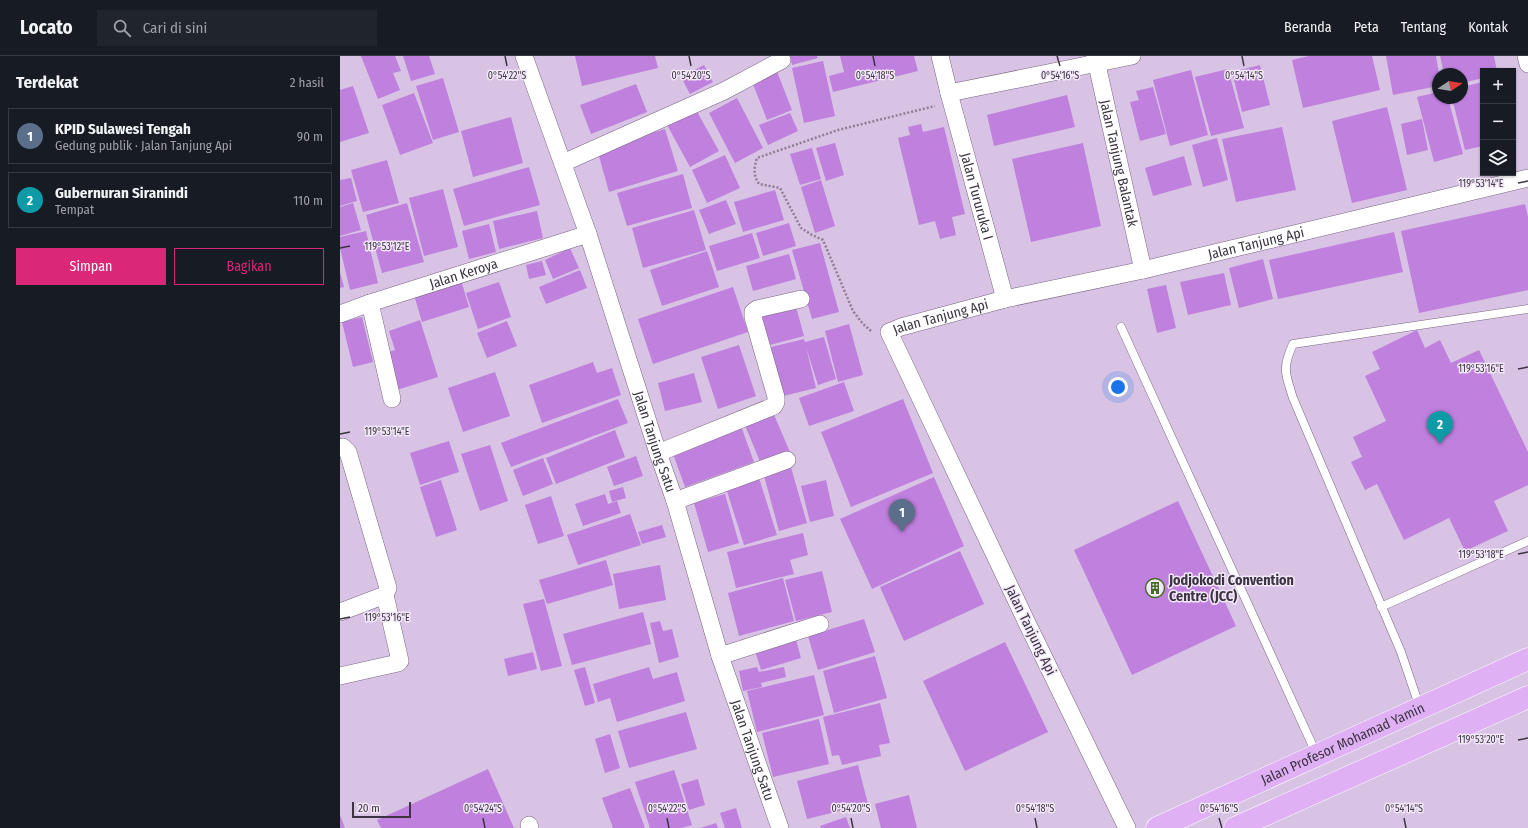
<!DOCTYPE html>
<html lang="id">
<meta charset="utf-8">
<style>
body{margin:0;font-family:"Fira Sans Condensed",sans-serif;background:#20242c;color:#f1f3f6}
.controls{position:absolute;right:12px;top:12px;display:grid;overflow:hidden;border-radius:0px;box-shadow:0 1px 3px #0004}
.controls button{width:36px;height:36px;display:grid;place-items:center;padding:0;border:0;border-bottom:1px solid #363941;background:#171b24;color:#f1f3f6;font:20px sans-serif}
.compass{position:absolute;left:1092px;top:12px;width:36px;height:36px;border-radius:50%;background:#171b24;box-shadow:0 1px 3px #0004;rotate:78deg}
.scale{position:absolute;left:12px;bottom:10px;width:59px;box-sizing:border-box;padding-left:4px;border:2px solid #3c3441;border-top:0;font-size:11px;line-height:14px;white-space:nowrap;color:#3c3441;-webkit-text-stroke:3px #f3e8f9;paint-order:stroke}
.you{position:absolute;left:778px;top:331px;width:14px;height:14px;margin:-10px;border:3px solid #fff;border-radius:50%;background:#1a73e8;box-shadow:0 0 0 6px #1a73e833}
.badge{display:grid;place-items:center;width:26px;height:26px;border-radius:50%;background:#db2777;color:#fff;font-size:13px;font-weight:700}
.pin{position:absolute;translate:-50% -33px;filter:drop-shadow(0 1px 2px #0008)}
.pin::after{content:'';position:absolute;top:21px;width:14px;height:12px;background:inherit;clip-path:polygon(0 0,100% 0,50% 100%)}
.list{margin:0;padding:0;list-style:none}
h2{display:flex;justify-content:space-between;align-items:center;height:52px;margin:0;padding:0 16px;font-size:17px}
h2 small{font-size:13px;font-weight:400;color:#9ea1a6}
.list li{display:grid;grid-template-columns:26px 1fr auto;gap:12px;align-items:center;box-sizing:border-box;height:56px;margin:0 8px 8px;padding:0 8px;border:1px solid #363941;border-radius:0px}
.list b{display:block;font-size:15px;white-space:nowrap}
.list p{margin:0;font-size:13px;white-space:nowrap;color:#9ea1a6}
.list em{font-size:13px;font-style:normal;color:#9ea1a6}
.actions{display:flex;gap:8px;padding:12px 16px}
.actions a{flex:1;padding:9px 0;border:1px solid #db2777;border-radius:0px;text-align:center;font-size:14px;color:#db2777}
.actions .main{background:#db2777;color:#fff}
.icon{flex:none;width:22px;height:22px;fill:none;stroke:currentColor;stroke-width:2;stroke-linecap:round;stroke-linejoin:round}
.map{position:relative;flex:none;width:1188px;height:772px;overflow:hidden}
header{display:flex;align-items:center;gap:24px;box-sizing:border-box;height:56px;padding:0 20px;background:#171b24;border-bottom:1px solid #363941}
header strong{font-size:19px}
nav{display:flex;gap:22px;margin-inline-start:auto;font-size:14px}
.search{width:280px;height:36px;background:#20242c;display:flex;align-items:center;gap:10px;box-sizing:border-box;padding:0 14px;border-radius:0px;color:#9ea1a6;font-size:15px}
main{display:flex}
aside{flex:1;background:#171b24}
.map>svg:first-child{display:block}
</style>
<header>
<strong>Locato</strong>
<div class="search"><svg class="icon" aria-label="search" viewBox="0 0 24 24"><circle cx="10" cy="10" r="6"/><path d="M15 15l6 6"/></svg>Cari di sini</div>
<nav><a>Beranda</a><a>Peta</a><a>Tentang</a><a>Kontak</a></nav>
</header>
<main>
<aside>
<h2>Terdekat<small>2 hasil</small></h2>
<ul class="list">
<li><span class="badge" style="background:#5c6f8a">1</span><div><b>KPID Sulawesi Tengah</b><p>Gedung publik · Jalan Tanjung Api</p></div><em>90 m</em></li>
<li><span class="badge" style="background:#0f9aa8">2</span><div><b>Gubernuran Siranindi</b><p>Tempat</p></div><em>110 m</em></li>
</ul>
<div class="actions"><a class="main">Simpan</a><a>Bagikan</a></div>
</aside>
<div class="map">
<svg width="1188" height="772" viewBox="0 0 1188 772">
<rect width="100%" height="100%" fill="#d8c3e4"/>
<path fill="#bf80de" d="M21 0H55L61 15 53 17 60 34 38 43Z
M63 0H89L95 18 71 25Z
M235 0H315L318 12 242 30Z
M450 0H477L478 2 452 9Z
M500 0H574L578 15 493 36 489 20 504 16Z
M969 0H1032L1040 34 963 52 952 4Z
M1046 0H1096L1099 18H1098V30L1053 39Z
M1100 0H1154L1157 15H1143V22L1122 27V18H1104Z
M483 5 495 60 464 67 452 12Z
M364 9 373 26 350 38 341 21Z
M920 9 930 49 902 56 892 16Z
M436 13 452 54 427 64 411 23Z
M888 13 904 72 871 80 855 21Z
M851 14 868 79 830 90 813 24Z
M103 22 119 76 93 84 76 30Z
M1143 26V90L1125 94 1112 42H1122V31Z
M296 28 307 56 251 78 240 49Z
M13 30 29 77 0 86V34Z
M813 31 826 78 800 85 790 46 799 44 796 35Z
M1098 36V42H1108L1123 98 1094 106 1077 41Z
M74 37 93 87 60 99 42 49Z
M727 39 735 71 654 90 647 59Z
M397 42 423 92 395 107 369 57Z
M1047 51 1067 134 1012 147 992 65Z
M355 52 379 95 350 111 326 67Z
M450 57 458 75 428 89 419 69Z
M171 61 183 107 133 121 121 75Z
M1082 63 1088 94 1067 99 1061 68Z
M581 68 583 76 604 71 625 158 612 161 616 179 600 183 595 165 579 169 558 82 570 79 568 71Z
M942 71 956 134 896 146 882 83Z
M325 73 338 115 269 136 257 93Z
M877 82 888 124 863 131 852 89Z
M495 87 504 119 486 125 476 92Z
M743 87 761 170 691 186 672 103Z
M472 92 481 123 460 129 450 98Z
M385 99 400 132 367 147 352 114Z
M844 100 852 129 813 140 805 112Z
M47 104 59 147 23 156 11 114Z
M189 111 200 149 124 170 113 133Z
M343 118 352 152 287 170 277 137Z
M11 122 17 145 0 150V124Z
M481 124 495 170 475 177 461 131Z
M103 133 118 191 84 200 69 142Z
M435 134 444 164 403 176 394 146Z
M386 144 396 168 369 178 359 154Z
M13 147 21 174 0 180V151Z
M67 147 84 206 42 217 26 159Z
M1185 148 1188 161V234L1079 257 1061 175Z
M354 154 366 194 303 212 292 172Z
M197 155 203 182 159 193 153 165Z
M449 167 456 190 423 200 416 177Z
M149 168 156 196 129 203 122 175Z
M26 175 38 227 10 234 0 192V181Z
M1054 176 1063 216 938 243 929 204Z
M412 177 420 202 377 215 369 190Z
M480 187 499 256 472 263 452 194Z
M230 192 239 212 213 223 205 204Z
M367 195 379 231 322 250 310 214Z
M449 198 456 223 413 235 406 210Z
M923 203 933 243 899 252 889 212Z
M202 205 206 219 189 223 186 209Z
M240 214 247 232 206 248 199 231Z
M0 216 4 231 0 232Z
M884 217 891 249 848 259 840 226Z
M121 224 129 251 82 266 74 239Z
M159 226 171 261 138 273 126 237Z
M826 229 836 272 817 277 807 233Z
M393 231 408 276 313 308 298 263Z
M455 247 464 280 426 290 418 257Z
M22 261 33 306 13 311 2 266Z
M80 264 98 321 57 334 46 297 55 294 49 275Z
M167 265 177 290 147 302 137 277Z
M509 268 523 319 498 326 485 275Z
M1077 274 1085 292 1100 284 1111 307 1139 294 1188 396V429L1154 445 1168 475 1125 495 1109 462 1064 484 1037 428 1025 434 1011 406 1022 401 1013 381 1046 365 1025 320 1040 313 1032 296Z
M484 281 496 323 478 329 466 291 476 332 439 341 427 292 464 283 465 286Z
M399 289 416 340 378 353 361 301Z
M253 306 257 317 272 312 281 339 202 367 189 329Z
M155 316 170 360 123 376 108 332Z
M354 317 362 346 325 355 318 327Z
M504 326 514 355 469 370 459 342Z
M278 343 288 367 171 411 161 387Z
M563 343 593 417 511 451 481 376Z
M432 354 450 396 421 408 404 367Z
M401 370 414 406 345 431 332 395Z
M275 374 285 401 216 428 206 402Z
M109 385 119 416 80 429 70 397Z
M150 389 168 445 140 455 121 398Z
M296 400 303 420 274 430 267 411Z
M203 402 213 428 183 440 173 414Z
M450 408 467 467 439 475 423 416Z
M594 421 624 490 532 533 500 463Z
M419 422 437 479 404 489 386 432Z
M101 424 117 474 96 481 80 431Z
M486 424 494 460 470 466 461 430Z
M283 431 286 442 272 446 269 435Z
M265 438 268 448 277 445 281 457 243 470 235 448Z
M385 438 399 487 368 496 354 447Z
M211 440 224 480 198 488 185 449Z
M838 445 896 570 792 619 734 494Z
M290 458 301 489 238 509 227 479Z
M322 469 326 481 302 488 298 476Z
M463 477 468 499 450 504 454 518 396 532 387 496Z
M620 495 644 548 564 585 540 531Z
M266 504 273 529 207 548 199 524Z
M320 509 326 544 279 553 273 518Z
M482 515 492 556 456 565 445 524Z
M443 522 454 565 399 580 388 537Z
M204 543 222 610 201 615 183 548Z
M303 556 311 588 232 609 223 578Z
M524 563 535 596 478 614 468 580Z
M320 565 323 575 332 573 339 601 319 607 310 567Z
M455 580 461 602 421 614 414 592Z
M665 586 708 676 625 715 583 625Z
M193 596 197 613 168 620 164 603Z
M535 600 547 642 494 657 483 615Z
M245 611 255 647 245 650 234 614Z
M309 611 313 623 337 616 345 645 277 666 270 642 258 646 253 628Z
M417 611 419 616 444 611 446 621 421 627 422 631 403 635 399 615Z
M474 619 484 659 417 676 407 635Z
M540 647 550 687 539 689 541 700 502 709 499 699 492 700 483 661Z
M346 656 357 693 289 712 278 675Z
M479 663 489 708 433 721 422 677Z
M270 678 280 712 265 717 255 683Z
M518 709 528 748 467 763 457 725Z
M148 713 174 772H41L37 764Z
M334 714 352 769 342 772H310L295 726Z
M358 723 365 749 349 754 341 728Z
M290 732 305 772H273L262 742Z
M569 739 577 772H541L535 748Z
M396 752 402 772H385L380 757Z
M0 759 5 772H0Z
M506 761 510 772H481L480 770Z
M376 767 378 772H360Z"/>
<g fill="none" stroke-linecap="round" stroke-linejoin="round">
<g stroke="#786482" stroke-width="9">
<path id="lane" d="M781 271 976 697
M1041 551 1188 485
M1080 652 1061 596 953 342C945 317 942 312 953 288L1188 253"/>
</g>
<g stroke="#786482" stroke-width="18">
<g id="street">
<path id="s1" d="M184 0 248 178 318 397 335 445 380 600 440 772"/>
<path d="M600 0 609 37 792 0"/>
<path id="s2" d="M755 0 803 214"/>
<path d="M1186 0 1188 8"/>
<path id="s3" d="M609 37 665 243"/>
<path d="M223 107 384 35 442 4"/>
<path d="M30 247 52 343"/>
<path id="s4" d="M0 258 30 247 248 178"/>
<path d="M0 392 3 391 8 396 48 532 45 539 0 556"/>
<path d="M318 397 434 350 436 346V341L413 261V256L417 253 461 243"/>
<path d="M335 445 447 404"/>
<path d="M380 600 480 568"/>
<path d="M0 620 58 607 60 605 45 539"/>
<path d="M189 769 190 772"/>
<path id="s5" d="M787 772 687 567 549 276 561 271 665 243 803 214 1188 122"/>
</g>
</g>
<g stroke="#fff" stroke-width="23">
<g id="primary">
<path id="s6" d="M817 772 1188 603"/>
<path d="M895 772 1188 641"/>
</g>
</g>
<path stroke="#8c7d94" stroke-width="2.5" stroke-dasharray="2 2" stroke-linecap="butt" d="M531 275 523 268 513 255 483 184 472 179 461 172 440 132 419 128C413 119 414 112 417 102L498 74 595 50"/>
<use href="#lane" stroke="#fff" stroke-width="8"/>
<use href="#street" stroke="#fff" stroke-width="17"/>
<use href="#primary" stroke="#dfb0f4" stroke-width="22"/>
</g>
<path fill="none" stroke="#3c3441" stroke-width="1.5" d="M165 0 167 10M349 0 351 10M533 0 535 10M717 0 720 10M902 0 904 10M1178 127 1188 125M0 192 10 190M1178 313 1188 311M0 378 10 376M1178 498 1188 496M0 563 10 561M1178 684 1188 682M143 762 145 772M327 762 329 772M511 762 513 772M695 762 697 772M879 762 882 772M1064 762 1066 772"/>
<defs>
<g id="building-ring" transform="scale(1)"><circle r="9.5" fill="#f3e8f9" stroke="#456d28" stroke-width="1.5"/><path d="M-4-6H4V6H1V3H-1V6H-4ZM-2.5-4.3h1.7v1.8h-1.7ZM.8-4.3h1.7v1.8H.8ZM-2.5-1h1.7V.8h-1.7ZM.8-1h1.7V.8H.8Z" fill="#456d28"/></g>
</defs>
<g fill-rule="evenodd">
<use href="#building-ring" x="815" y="532"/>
</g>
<g text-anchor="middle" stroke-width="3" stroke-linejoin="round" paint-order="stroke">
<g font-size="14" fill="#3c3441" stroke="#f3e8f9">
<text dy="5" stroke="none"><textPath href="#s2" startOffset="110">Jalan Tanjung Balantak</textPath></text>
<text dy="5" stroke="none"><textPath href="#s3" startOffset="107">Jalan Tururuka I</textPath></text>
<text dy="5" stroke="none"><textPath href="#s5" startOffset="928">Jalan Tanjung Api</textPath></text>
<text dy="5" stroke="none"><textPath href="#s4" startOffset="130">Jalan Keroya</textPath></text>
<text dy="5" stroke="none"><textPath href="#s5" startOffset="604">Jalan Tanjung Api</textPath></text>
<text dy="5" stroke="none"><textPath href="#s1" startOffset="407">Jalan Tanjung Satu</textPath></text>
<text transform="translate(691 574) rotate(64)" y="5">Jalan Tanjung Api</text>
<text dy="5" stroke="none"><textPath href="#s6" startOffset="204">Jalan Profesor Mohamad Yamin</textPath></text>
<text dy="5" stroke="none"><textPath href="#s1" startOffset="731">Jalan Tanjung Satu</textPath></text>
</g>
<g font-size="14" font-weight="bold" fill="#3c3441" stroke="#f3e8f9" text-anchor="start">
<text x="829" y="529">Jodjokodi Convention<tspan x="829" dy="16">Centre (JCC)</tspan></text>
</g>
</g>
<g font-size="10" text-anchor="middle" fill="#3c3441" stroke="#f3e8f9" stroke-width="3" stroke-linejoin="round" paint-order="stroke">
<text x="167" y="23">0°54'22"S</text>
<text x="351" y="23">0°54'20"S</text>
<text x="535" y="23">0°54'18"S</text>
<text x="720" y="23">0°54'16"S</text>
<text x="904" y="23">0°54'14"S</text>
<text x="1141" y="131">119°53'14"E</text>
<text x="47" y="194">119°53'12"E</text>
<text x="1141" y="316">119°53'16"E</text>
<text x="47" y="379">119°53'14"E</text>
<text x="1141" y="502">119°53'18"E</text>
<text x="47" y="565">119°53'16"E</text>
<text x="1141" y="687">119°53'20"E</text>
<text x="143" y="756">0°54'24"S</text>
<text x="327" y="756">0°54'22"S</text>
<text x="511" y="756">0°54'20"S</text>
<text x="695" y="756">0°54'18"S</text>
<text x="879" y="756">0°54'16"S</text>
<text x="1064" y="756">0°54'14"S</text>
</g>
</svg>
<div class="controls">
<button>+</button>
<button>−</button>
<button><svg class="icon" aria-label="layers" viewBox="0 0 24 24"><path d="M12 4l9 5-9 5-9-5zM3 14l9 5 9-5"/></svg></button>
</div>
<svg class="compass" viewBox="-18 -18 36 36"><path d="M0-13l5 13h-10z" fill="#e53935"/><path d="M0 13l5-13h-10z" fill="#9ea1a6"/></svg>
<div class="scale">20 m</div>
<div class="you"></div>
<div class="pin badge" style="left:562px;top:476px;background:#5c6f8a">1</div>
<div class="pin badge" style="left:1100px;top:388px;background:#0f9aa8">2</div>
</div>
</main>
